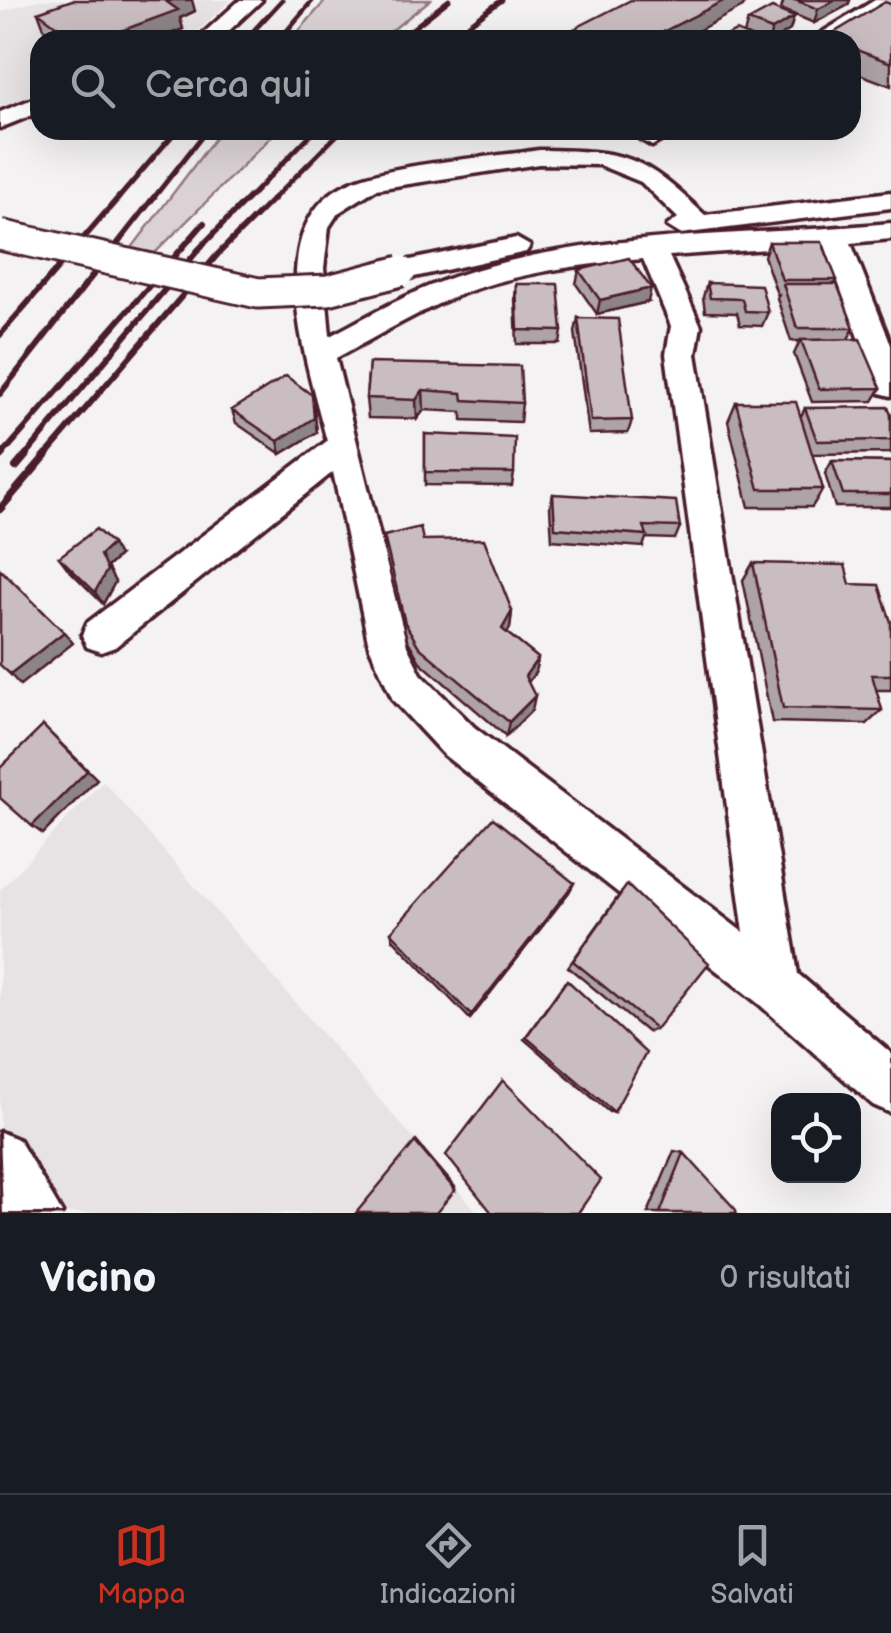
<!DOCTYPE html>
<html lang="it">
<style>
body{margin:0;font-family:"Balsamiq Sans",sans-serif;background:#242831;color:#f1f3f6}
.controls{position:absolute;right:30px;bottom:30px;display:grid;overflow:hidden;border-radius:20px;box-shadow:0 10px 40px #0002}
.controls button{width:90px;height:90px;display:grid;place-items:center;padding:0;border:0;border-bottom:2px solid #363941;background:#171b24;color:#f1f3f6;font:50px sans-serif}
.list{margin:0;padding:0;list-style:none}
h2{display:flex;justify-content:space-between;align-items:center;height:130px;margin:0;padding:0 40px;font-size:42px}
h2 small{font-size:32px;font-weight:400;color:#9ea1a6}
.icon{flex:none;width:55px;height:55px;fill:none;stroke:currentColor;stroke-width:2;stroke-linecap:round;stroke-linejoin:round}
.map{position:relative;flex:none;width:891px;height:1213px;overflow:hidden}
.search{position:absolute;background:#171b24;box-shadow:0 10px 40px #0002;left:30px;right:30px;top:30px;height:110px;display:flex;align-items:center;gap:25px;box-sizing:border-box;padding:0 35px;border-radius:30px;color:#9ea1a6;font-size:38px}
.sheet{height:280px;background:#171b24}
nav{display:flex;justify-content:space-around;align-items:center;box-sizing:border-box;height:140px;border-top:2px solid #363941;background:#171b24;font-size:28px;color:#9ea1a6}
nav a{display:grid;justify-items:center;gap:5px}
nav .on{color:#c8321e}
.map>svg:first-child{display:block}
</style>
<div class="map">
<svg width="891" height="1213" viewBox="0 0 891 1213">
<rect width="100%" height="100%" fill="#f4f2f2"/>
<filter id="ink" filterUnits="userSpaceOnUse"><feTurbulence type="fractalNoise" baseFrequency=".01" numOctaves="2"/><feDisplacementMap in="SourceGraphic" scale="20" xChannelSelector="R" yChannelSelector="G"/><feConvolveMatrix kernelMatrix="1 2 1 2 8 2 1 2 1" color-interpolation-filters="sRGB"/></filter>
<g filter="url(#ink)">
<path fill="#e7e2e3" d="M39 0H231L187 40H40V92L0 107V12Z
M103 781 478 1213H0V890Z"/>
<path fill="#dbd2d5" stroke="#927880" stroke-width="2.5" d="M326 0H430L380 40H291Z
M221 130H278L155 253 131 249Z"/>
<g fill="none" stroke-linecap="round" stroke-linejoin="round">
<g stroke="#4a1f2b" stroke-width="7">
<path id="minor" d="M240 0H262L219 40H196Z
M875 0H891V7L836 40H810Z
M40 96V112L0 128V112Z
M650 130H679L652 146 640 139Z
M539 150C628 151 640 154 705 215L891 192V208L680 234 667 226 678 218 641 182 599 165 539 164 376 189 338 213 329 227 324 268 330 336C370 315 410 292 453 277 592 230 747 237 891 223V239L851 243 891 345V396L880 393 875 385 825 245 669 256 701 326 696 354 798 974 891 1053V1113L873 1105 759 1004 444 755 393 700 369 646 333 472 115 647 101 652 87 647 82 635 87 623 327 441C307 362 252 210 364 177 413 162 487 158 539 150ZM643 259 671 326 666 354 744 933 474 727 421 674 407 646 336 358C382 334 426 306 475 289 528 271 587 264 643 259Z
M516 238 530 246 526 252 401 280 391 277 387 271 391 265 401 262Z
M0 1132 19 1140 62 1213H3Z"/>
</g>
<use href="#minor" fill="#fff" fill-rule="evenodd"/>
<path stroke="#4a1f2b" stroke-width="5" d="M245 40 282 0
M279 40 313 0
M398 40 449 0
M447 40 502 0
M117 200 177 130
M152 200 207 130
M247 200 315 130
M272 200 342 130"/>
<path stroke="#4a1f2b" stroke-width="6" d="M0 335 119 197
M0 394 154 197
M1 456 204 223
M25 456 199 249 249 197
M45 456 218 254 275 197"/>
<path stroke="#4a1f2b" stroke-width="8" d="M0 457 3 454
M16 467 27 454
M0 509 47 454"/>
<g stroke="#4a1f2b" stroke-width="35" stroke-linecap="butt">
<path id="minor-bridge" d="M0 235 258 293 328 290 401 271"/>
</g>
<use href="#minor-bridge" stroke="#fff" stroke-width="29"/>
</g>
<path fill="#aea3a6" stroke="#4a1f2b" stroke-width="2.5" d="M784 0H850L848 5 814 23 781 9Z
M891 4V86L851 71V40H824Z
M195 11 180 18 183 29 154 40H57L45 31 38 12Z
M794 17 790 30 774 40H719L744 34 748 21Z
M769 242 837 280 835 284 854 328 848 339 881 388 873 401 812 402 794 354 800 341H791L777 298 779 294H777L764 256Z
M579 270 648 302 597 314 576 284Z
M707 283 768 312 762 326 740 325 737 313 705 312 703 297Z
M516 284 562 331 560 344H517L515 298Z
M578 318 632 420 628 433 589 434 575 332Z
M369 363 522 403 520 422 462 420V412L424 410 417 419 368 418 366 398Z
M312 395 317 432 281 454 236 423 232 410Z
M736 402 800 418 805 408 891 415V453L812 454 823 489 812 507H749L728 421Z
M425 434 514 473 512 486 425 485Z
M832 461 891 462V507H835L825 474Z
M553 494 680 527 675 539 646 538 643 547 552 540 550 507Z
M384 536 423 540 512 611 510 628 507 633 538 658 535 673 528 682 532 710 506 736 420 662 407 639 385 553Z
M119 556 107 567 115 582 103 604 68 569 59 557Z
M753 563 850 584 891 622V690H876L882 710 867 724 772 722 743 580Z
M574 883 569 892 470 1019 393 939 391 932Z
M620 894 656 1029 647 1032 568 967Z
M564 983 614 1112H609L524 1039Z
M674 1151 684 1153 736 1213H648Z"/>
<path fill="#8d8487" stroke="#4a1f2b" stroke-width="2.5" d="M172 0H192L195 11 180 18 183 29 154 40H96Z
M725 0H745L743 7 680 40H647Z
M836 0H850L848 5 814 23 818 9Z
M794 17 790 30 774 40H769L772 30Z
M651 288 648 302 597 314 600 300Z
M423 390 424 410 417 419 416 400Z
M312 395 317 432 281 454 278 441Z
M112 544 119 556 107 567 115 582 103 604 95 592 100 555Z
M512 611 510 628 500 645 502 629Z
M64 632 73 643 20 685 10 674Z
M538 658 535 673 522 690 525 676Z
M535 696 532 710 506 736 509 722Z
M43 726 97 779 43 834 32 826Z
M574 883 569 892 470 1019 471 1015Z
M416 1141 455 1187V1190L415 1142Z"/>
<path fill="#cabdc1" stroke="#4a1f2b" stroke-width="2.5" d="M72 0H172L167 2 178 10 96 40H76L38 12Z
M631 0H725L647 40H552Z
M795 0H836L818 9Z
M885 2 891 4V63L851 48V40H829L825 38Z
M772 8 794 17 772 30 748 21Z
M736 31 758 40H719Z
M769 242H822L837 280H782Z
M629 258 651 288 600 300 579 270Z
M707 283 761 285 768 312 745 311 742 299 710 298Z
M516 284H558L562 331 518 330Z
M783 284H837L854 328H797Z
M578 318 618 319 632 420 591 421Z
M860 339 881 388 819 389 801 340Z
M369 363 520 366 522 403 463 400 462 393 423 390 416 400 366 398Z
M286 376 312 395 314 418 278 441 232 410Z
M736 402H796L823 489H759Z
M888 407 891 415V440L817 441 805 408Z
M425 434 515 438 514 473 425 472Z
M832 461 891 462V494H843Z
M553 494 676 501 680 527 644 526 647 535 555 528Z
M420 527 423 540 484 539 512 611 502 629 538 658 525 676 535 696 509 722 419 647 405 623 384 536Z
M96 529 112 544 100 555 107 570 95 592 59 557Z
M753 563 845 565 850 584 879 585 891 622V675H872L882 710 783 708Z
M0 569 64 632 10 674 0 665Z
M43 726 87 771 32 826 0 798V768Z
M493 818 574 883 471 1015 391 932Z
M627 885 709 963 656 1029 573 961Z
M567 980 646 1053 614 1112 526 1037Z
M503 1080 601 1180 578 1213H492L446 1155Z
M415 1142 455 1190 436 1213H356Z
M684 1153 736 1210V1213H660Z"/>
</g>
</svg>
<div class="controls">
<button><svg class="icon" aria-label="locate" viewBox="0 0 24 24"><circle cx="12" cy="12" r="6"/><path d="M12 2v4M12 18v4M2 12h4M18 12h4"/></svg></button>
</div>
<div class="search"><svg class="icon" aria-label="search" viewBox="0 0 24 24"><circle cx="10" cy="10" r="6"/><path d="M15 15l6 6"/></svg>Cerca qui</div>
</div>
<section class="sheet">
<h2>Vicino<small>0 risultati</small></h2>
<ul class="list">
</ul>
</section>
<nav>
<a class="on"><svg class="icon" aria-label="map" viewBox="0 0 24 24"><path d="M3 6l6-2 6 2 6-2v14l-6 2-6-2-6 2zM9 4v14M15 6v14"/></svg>Mappa</a>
<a><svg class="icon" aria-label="directions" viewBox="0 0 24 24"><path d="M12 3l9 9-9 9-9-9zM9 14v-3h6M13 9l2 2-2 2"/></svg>Indicazioni</a>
<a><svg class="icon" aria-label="saved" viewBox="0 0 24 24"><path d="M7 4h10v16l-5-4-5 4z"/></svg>Salvati</a>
</nav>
